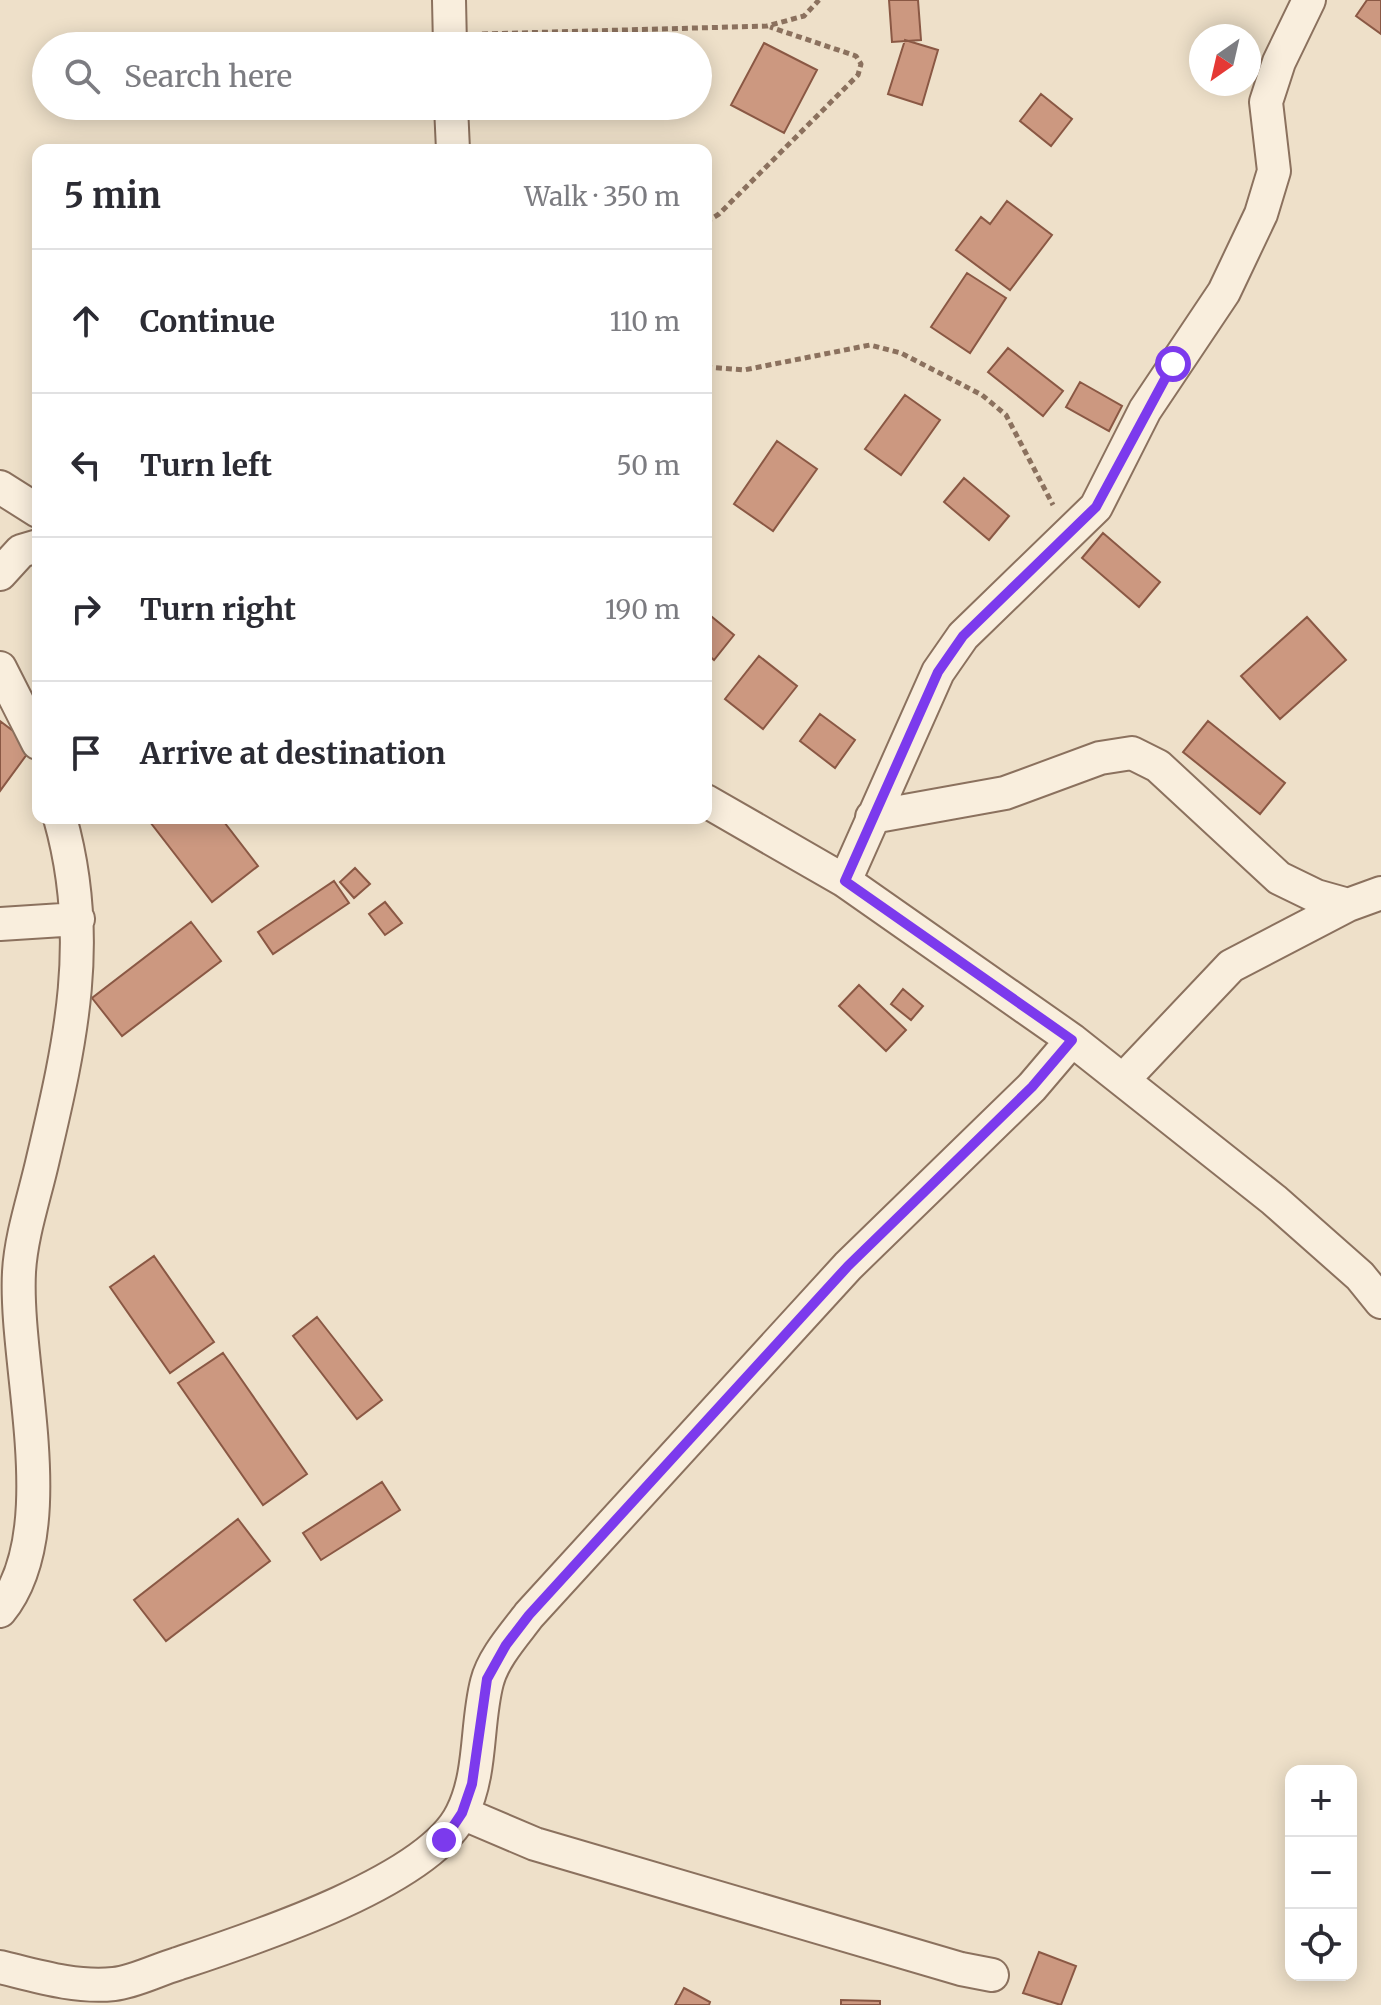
<!DOCTYPE html>
<meta charset="utf-8">
<style>
body{margin:0;font-family:Merriweather,serif;background:#f2f2f3;color:#2b2b33}
.controls{position:absolute;right:24px;bottom:24px;display:grid;overflow:hidden;border-radius:16px;box-shadow:0 4px 20px #0003}
.controls button{width:72px;height:72px;display:grid;place-items:center;padding:0;border:0;border-bottom:2px solid #e1e1e2;background:#fff;color:#2b2b33;font:40px sans-serif}
.compass{position:absolute;left:1189px;top:24px;width:72px;height:72px;border-radius:50%;background:#fff;box-shadow:0 4px 20px #0003;rotate:214deg}
.stop{position:absolute;width:24px;height:24px;margin:-18px;border:6px solid #7c3aed;border-radius:50%;background:#fff}
.stop.end{background:#7c3aed;border-color:#fff;box-shadow:0 2px 8px #0008}
.list{margin:0;padding:0;list-style:none}
h2{display:flex;justify-content:space-between;align-items:center;height:104px;margin:0;padding:0 32px;font-size:34px}
h2 small{font-size:26px;font-weight:400;color:#7c7c81}
.list li{display:grid;grid-template-columns:52px 1fr auto;gap:24px;align-items:center;box-sizing:border-box;height:144px;padding:0 32px;border-top:2px solid #e1e1e2}
.list b{display:block;font-size:30px;white-space:nowrap}
.list em{font-size:26px;font-style:normal;color:#7c7c81}
.icon{flex:none;width:44px;height:44px;fill:none;stroke:currentColor;stroke-width:2;stroke-linecap:round;stroke-linejoin:round}
.map{position:relative;flex:none;width:1381px;height:2005px;overflow:hidden}
.search{position:absolute;background:#fff;box-shadow:0 4px 20px #0003;left:32px;top:32px;width:680px;height:88px;display:flex;align-items:center;gap:20px;box-sizing:border-box;padding:0 28px;border-radius:44px;color:#7c7c81;font-size:30px}
.panel{position:absolute;background:#fff;box-shadow:0 4px 20px #0003;left:32px;top:144px;width:680px;height:680px;border-radius:16px}
.map>svg:first-child{display:block}
</style>
<div class="map">
<svg width="1381" height="2005" viewBox="0 0 1381 2005">
<rect width="100%" height="100%" fill="#eee0c9"/>
<path fill="#cc9880" stroke="#8a5844" stroke-width="2" d="M889 0H918L921 40 892 42Z
M1367 0H1381V34L1356 16Z
M905 40 938 50 922 105 888 94Z
M764 43 817 70 784 133 731 105Z
M1041 94 1072 119 1051 146 1020 121Z
M1007 201 1052 235 1010 290 956 250 981 217 990 224Z
M967 273 1006 298 970 353 931 327Z
M1008 348 1063 391 1043 416 988 372Z
M1080 382 1122 406 1109 431 1066 407Z
M905 395 940 420 901 475 865 449Z
M777 441 817 469 773 531 734 504Z
M964 478 1009 516 989 540 944 502Z
M1103 533 1160 582 1139 607 1082 558Z
M706 612 734 635 714 660 706 653Z
M1307 617 1346 660 1280 719 1241 676Z
M759 656 797 686 763 729 725 699Z
M820 714 855 740 835 768 800 741Z
M0 721 33 746 0 791Z
M1208 721 1285 783 1260 814 1183 752Z
M147 818H221L258 866 212 902Z
M355 868 370 884 354 898 340 882Z
M334 881 349 903 273 954 258 932Z
M385 902 402 923 385 935 369 914Z
M191 922 221 961 122 1036 92 998Z
M859 985 906 1030 886 1051 839 1006Z
M903 989 923 1006 911 1020 891 1004Z
M154 1256 214 1342 170 1373 110 1287Z
M317 1317 382 1400 357 1419 293 1336Z
M223 1353 307 1474 263 1505 178 1383Z
M382 1482 400 1510 321 1560 303 1533Z
M238 1519 270 1561 166 1641 134 1600Z
M1039 1952 1076 1966 1061 2005 1023 1993Z
M684 1988 710 2002 709 2005H675Z
M841 2000 880 2001V2005H841Z"/>
<g fill="none" stroke-linecap="round" stroke-linejoin="round">
<g stroke="#8b715e" stroke-width="36">
<path id="street" d="M449 0 450 46
M451 106 453 150
M0 487 38 511
M0 574 21 551 38 546
M0 668 38 743
M706 801 845 881 1072 1040 1274 1200 1360 1276 1381 1302
M872 817 1005 793 1100 758 1132 753 1158 766 1279 878 1316 896 1348 905 1381 893
M845 881 938 672 963 636 1096 507 1145 410 1224 292 1261 214 1274 171 1266 102 1279 62 1309 0
M0 924 78 919
M1123 1080 1231 966 1348 905
M0 1611C65 1531 14 1368 19 1272 21 1235 35 1195 43 1159 71 1041 94 938 60 818
M462 1813 535 1844 961 1969 992 1975
M0 1967C37 1976 75 1988 114 1984 134 1982 157 1970 177 1964 249 1940 429 1882 462 1813 482 1773 476 1724 487 1682 493 1658 514 1635 529 1615L848 1266 1032 1087 1072 1040"/>
</g>
<path stroke="#8b715e" stroke-width="5" stroke-dasharray="6 4" stroke-linecap="butt" d="M482 34 767 26 804 16 819 0
M706 222 719 214 858 75 861 64 856 56 770 27
M706 367 744 370 870 345 901 353 982 395 1006 415 1053 505"/>
<use href="#street" stroke="#f9eedd" stroke-width="32"/>
</g>
<g fill="none" stroke-linecap="round" stroke-linejoin="round">
<path stroke="#7c3aed" stroke-width="10" d="M444 1840 462 1813 472 1784 487 1679 506 1645 529 1615 848 1266 1032 1087 1072 1040 845 881 938 672 963 636 1096 507 1173 364"/>
</g>
</svg>
<div class="controls">
<button>+</button>
<button>−</button>
<button><svg class="icon" aria-label="locate" viewBox="0 0 24 24"><circle cx="12" cy="12" r="6"/><path d="M12 2v4M12 18v4M2 12h4M18 12h4"/></svg></button>
</div>
<svg class="compass" viewBox="-18 -18 36 36"><path d="M0-13l5 13h-10z" fill="#e53935"/><path d="M0 13l5-13h-10z" fill="#7c7c81"/></svg>
<div class="stop" style="left:1173px;top:364px"></div>
<div class="stop end" style="left:444px;top:1840px"></div>
<div class="search"><svg class="icon" aria-label="search" viewBox="0 0 24 24"><circle cx="10" cy="10" r="6"/><path d="M15 15l6 6"/></svg>Search here</div>
<section class="panel">
<h2>5 min<small>Walk · 350 m</small></h2>
<ul class="list">
<li><svg class="icon" aria-label="ahead" viewBox="0 0 24 24"><path d="M12 20V5M6 11l6-6 6 6"/></svg><div><b>Continue</b></div><em>110 m</em></li>
<li><svg class="icon" aria-label="left" viewBox="0 0 24 24"><path d="M17 20v-9H6M10 6l-5 5 5 5"/></svg><div><b>Turn left</b></div><em>50 m</em></li>
<li><svg class="icon" aria-label="right" viewBox="0 0 24 24"><path d="M7 20v-9h11M14 6l5 5-5 5"/></svg><div><b>Turn right</b></div><em>190 m</em></li>
<li><svg class="icon" aria-label="arrive" viewBox="0 0 24 24"><path d="M6 21V4h12l-3 4 3 4H6"/></svg><div><b>Arrive at destination</b></div></li>
</ul>
</section>
</div>
